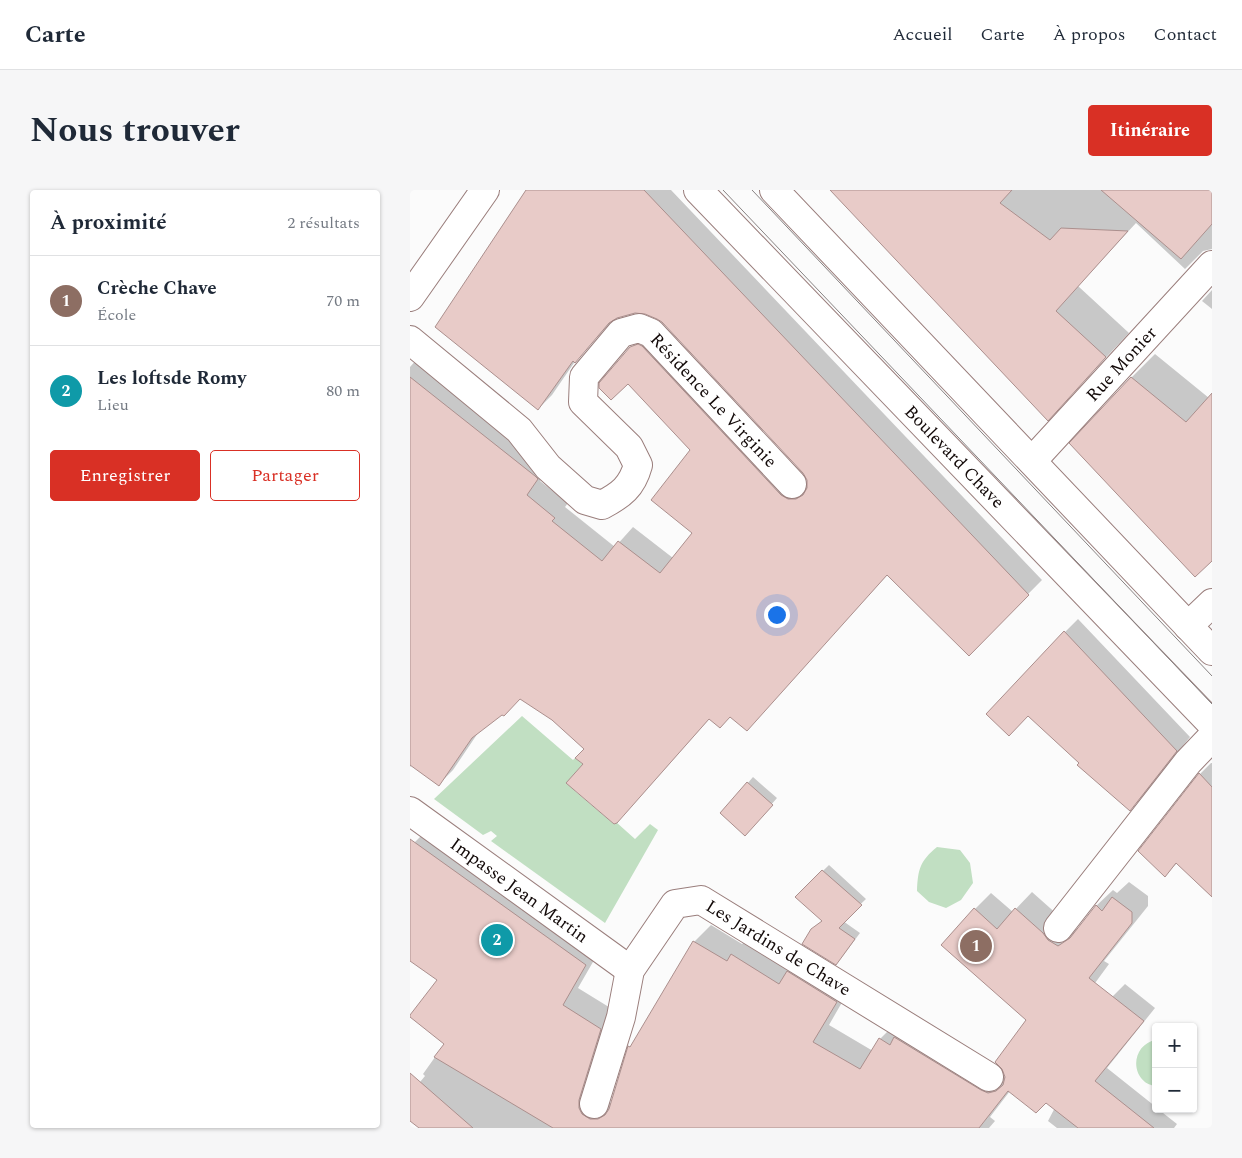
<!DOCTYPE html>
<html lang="fr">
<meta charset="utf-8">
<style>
body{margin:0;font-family:Spectral,serif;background:#f6f6f7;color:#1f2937}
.controls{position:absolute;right:15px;bottom:15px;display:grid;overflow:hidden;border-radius:5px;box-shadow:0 1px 4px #0004}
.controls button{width:45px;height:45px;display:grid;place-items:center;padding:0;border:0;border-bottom:1px solid #e0e1e3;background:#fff;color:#1f2937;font:25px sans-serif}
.you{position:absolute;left:366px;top:424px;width:18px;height:18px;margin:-12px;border:4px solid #fff;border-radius:50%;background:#1a73e8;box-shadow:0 0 0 8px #1a73e833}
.badge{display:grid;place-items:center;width:32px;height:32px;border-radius:50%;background:#d93025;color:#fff;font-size:16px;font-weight:700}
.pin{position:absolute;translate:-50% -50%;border:2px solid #fff;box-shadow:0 1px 5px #0006}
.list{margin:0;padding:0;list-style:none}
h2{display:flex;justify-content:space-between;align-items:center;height:65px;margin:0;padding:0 20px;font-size:21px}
h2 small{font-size:16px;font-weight:400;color:#747a83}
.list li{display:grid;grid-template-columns:32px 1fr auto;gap:15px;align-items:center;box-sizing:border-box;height:90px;padding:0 20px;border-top:1px solid #e0e1e3}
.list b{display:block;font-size:19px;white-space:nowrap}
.list p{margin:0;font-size:16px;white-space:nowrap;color:#747a83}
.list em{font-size:16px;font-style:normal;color:#747a83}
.actions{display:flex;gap:10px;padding:15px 20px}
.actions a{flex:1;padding:11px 0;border:1px solid #d93025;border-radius:5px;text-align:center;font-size:18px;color:#d93025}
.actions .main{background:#d93025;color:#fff}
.map{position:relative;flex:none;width:802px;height:938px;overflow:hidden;border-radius:5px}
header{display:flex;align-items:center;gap:30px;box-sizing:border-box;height:70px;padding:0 25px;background:#fff;border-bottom:1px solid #e0e1e3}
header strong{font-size:24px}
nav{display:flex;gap:28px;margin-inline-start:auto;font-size:18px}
.intro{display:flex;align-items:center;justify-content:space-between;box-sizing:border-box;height:120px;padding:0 30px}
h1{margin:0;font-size:35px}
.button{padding:12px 22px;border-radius:5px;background:#d93025;color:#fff;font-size:18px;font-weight:700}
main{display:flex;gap:30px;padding:0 30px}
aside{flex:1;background:#fff;border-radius:5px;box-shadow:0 1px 4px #0004}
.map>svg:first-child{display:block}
</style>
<header>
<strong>Carte</strong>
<nav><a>Accueil</a><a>Carte</a><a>À propos</a><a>Contact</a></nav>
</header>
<div class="intro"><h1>Nous trouver</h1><a class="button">Itinéraire</a></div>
<main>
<aside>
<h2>À proximité<small>2 résultats</small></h2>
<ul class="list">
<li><span class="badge" style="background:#8d6e63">1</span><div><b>Crèche Chave</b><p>École</p></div><em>70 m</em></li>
<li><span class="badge" style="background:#0f9aa8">2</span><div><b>Les loftsde Romy</b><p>Lieu</p></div><em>80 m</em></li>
</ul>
<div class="actions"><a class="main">Enregistrer</a><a>Partager</a></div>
</aside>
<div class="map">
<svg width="802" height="938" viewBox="0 0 802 938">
<rect width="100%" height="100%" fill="#fbfbfb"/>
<path fill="#c1dfc2" d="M112 526 163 570 165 568 173 574 165 601 204 634 206 632 225 649 240 634 248 640 195 733 81 651 87 646 81 641 73 645 24 609Z
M527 657 550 660 560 673 563 693 551 710 536 718 519 712 507 701C508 679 510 671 527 657Z
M746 850V897C742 895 737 894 735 892 719 879 726 853 746 850Z"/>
<path fill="#0003" d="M118 0H261L632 390 559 464 478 384 337 539 321 525 300 528 221 617 175 574 176 559 143 529 110 508 70 540 43 580 29 594 2 575 0 577V177L8 168 141 274 130 291 158 313 155 317 205 357 223 337 263 368 283 343 282 259 221 158 234 154V152L224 154 235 143 392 295H398V290L394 283 253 131 235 122H225L204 129 166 170 142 205 128 219Z
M422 0H802V59L793 61 775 79 726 33 668 96 719 143 638 229Z
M802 100V119L792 111Z
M745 164 799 208 802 205V369L721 188Z
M668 429 780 547 733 606 720 619 619 525 655 442Z
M801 573H802V707L767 673 755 686 730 661 790 584Z
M343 587 367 608 341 638 312 623Z
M21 636 191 758 168 798 207 822 197 913H202L220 857 226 850 284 752 301 735 332 754 338 749 442 795 419 835 463 861 470 849 486 833 587 884 596 887 617 830 565 719 581 703 603 722 622 702 649 726 654 734 665 740 670 737 686 716 703 700 707 703 719 692 738 706V716L694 771 699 774 617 886 600 901 580 927 585 931 579 938H11L0 929V904L15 886 13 884 35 853 29 790 0 769V654L5 652Z
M419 675 456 709 433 731 450 743 432 767 402 739 413 730 386 707Z
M715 794 745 818 697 878 746 917V919H748L767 934 764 938H647L638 931 703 806Z"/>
<path fill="#e8cbc8" stroke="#ab8f8d" d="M116 0H234L619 405 559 466 477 385 337 541 320 527 310 538 299 529 207 633 204 634 156 593 173 574 165 568 174 559 142 530 110 509 94 526 92 525 62 548 29 596 0 575V187L125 286 128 289 117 305 145 328 142 331 192 371 208 351 250 383 282 343 241 310 280 260 218 194 201 210 189 198V193L220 157 228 154 232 156 371 305 378 309H386L393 305 397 298V290L393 283 252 132 247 129 235 124 225 123 207 128 199 133 165 173 163 171 128 220 25 137Z
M420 0H602L590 13 640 50 651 38 718 41 646 121 696 167 638 231Z
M691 0H802V34L771 69Z
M721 187 776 232 802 203V371L785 387 659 253Z
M654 441 767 561 720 621 667 575 669 573 618 526 599 546 576 524Z
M789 583 802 597V707L766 673 755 687 728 661Z
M337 592 363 615 335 646 310 623Z
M0 649 176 775 153 815 191 839 169 910V918L172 924 180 929H188L195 925 199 919 218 856 220 857 283 751 317 771 321 764 369 794 377 781 427 812 403 852 450 879 469 848 480 855 484 847 571 900 578 903 586 901 593 895 595 887 592 879 585 872 616 830 531 755 564 718 587 739 605 718 633 743 638 750 648 756 660 748 686 715 692 721 702 707 722 722V733L679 788 734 831 685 891 744 938H668L636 913 626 923 598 901 569 938H143L24 867 34 854 0 827V825L27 790 0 771Z
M412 680 452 715 429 738 445 749 426 775 392 754 401 739 412 731 385 707Z
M0 883 63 938H9L0 931Z"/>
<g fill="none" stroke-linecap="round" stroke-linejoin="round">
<g stroke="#9a7e7c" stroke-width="30">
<g id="minor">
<path id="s1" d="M288 0 802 534"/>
<path d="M364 0 802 461"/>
<path d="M0 107 75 0"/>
<path id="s2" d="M0 150 109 240 138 277 175 310 192 315C211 305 222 297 228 275L219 257 173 212 174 187 211 143 229 138 241 143 382 294"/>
<path id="s3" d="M622 271 802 75"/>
<path d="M778 436 802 413"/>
<path id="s4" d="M0 621 220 780"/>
<path d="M648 738 778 572 802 547"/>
<path id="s5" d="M184 914 211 827 220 780 265 714 291 710 579 887"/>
</g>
</g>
<use href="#minor" stroke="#fff" stroke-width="28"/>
<path stroke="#888383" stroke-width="1" d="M313 0 802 514
M342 0 802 486"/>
</g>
<g text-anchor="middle" stroke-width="4" stroke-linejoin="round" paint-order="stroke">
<g font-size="18" fill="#120908" stroke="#fff">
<text dy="6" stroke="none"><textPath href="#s3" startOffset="132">Rue Monier</textPath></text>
<text dy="6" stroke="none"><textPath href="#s2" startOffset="602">Résidence Le Virginie</textPath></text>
<text dy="6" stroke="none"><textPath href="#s1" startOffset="370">Boulevard Chave</textPath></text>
<text dy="6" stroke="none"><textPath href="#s4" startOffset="135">Impasse Jean Martin</textPath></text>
<text dy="6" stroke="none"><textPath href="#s5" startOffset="336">Les Jardins de Chave</textPath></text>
</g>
</g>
</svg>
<div class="controls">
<button>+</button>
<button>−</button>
</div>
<div class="you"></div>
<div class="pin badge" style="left:566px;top:756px;background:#8d6e63">1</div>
<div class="pin badge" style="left:87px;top:750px;background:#0f9aa8">2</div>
</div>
</main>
